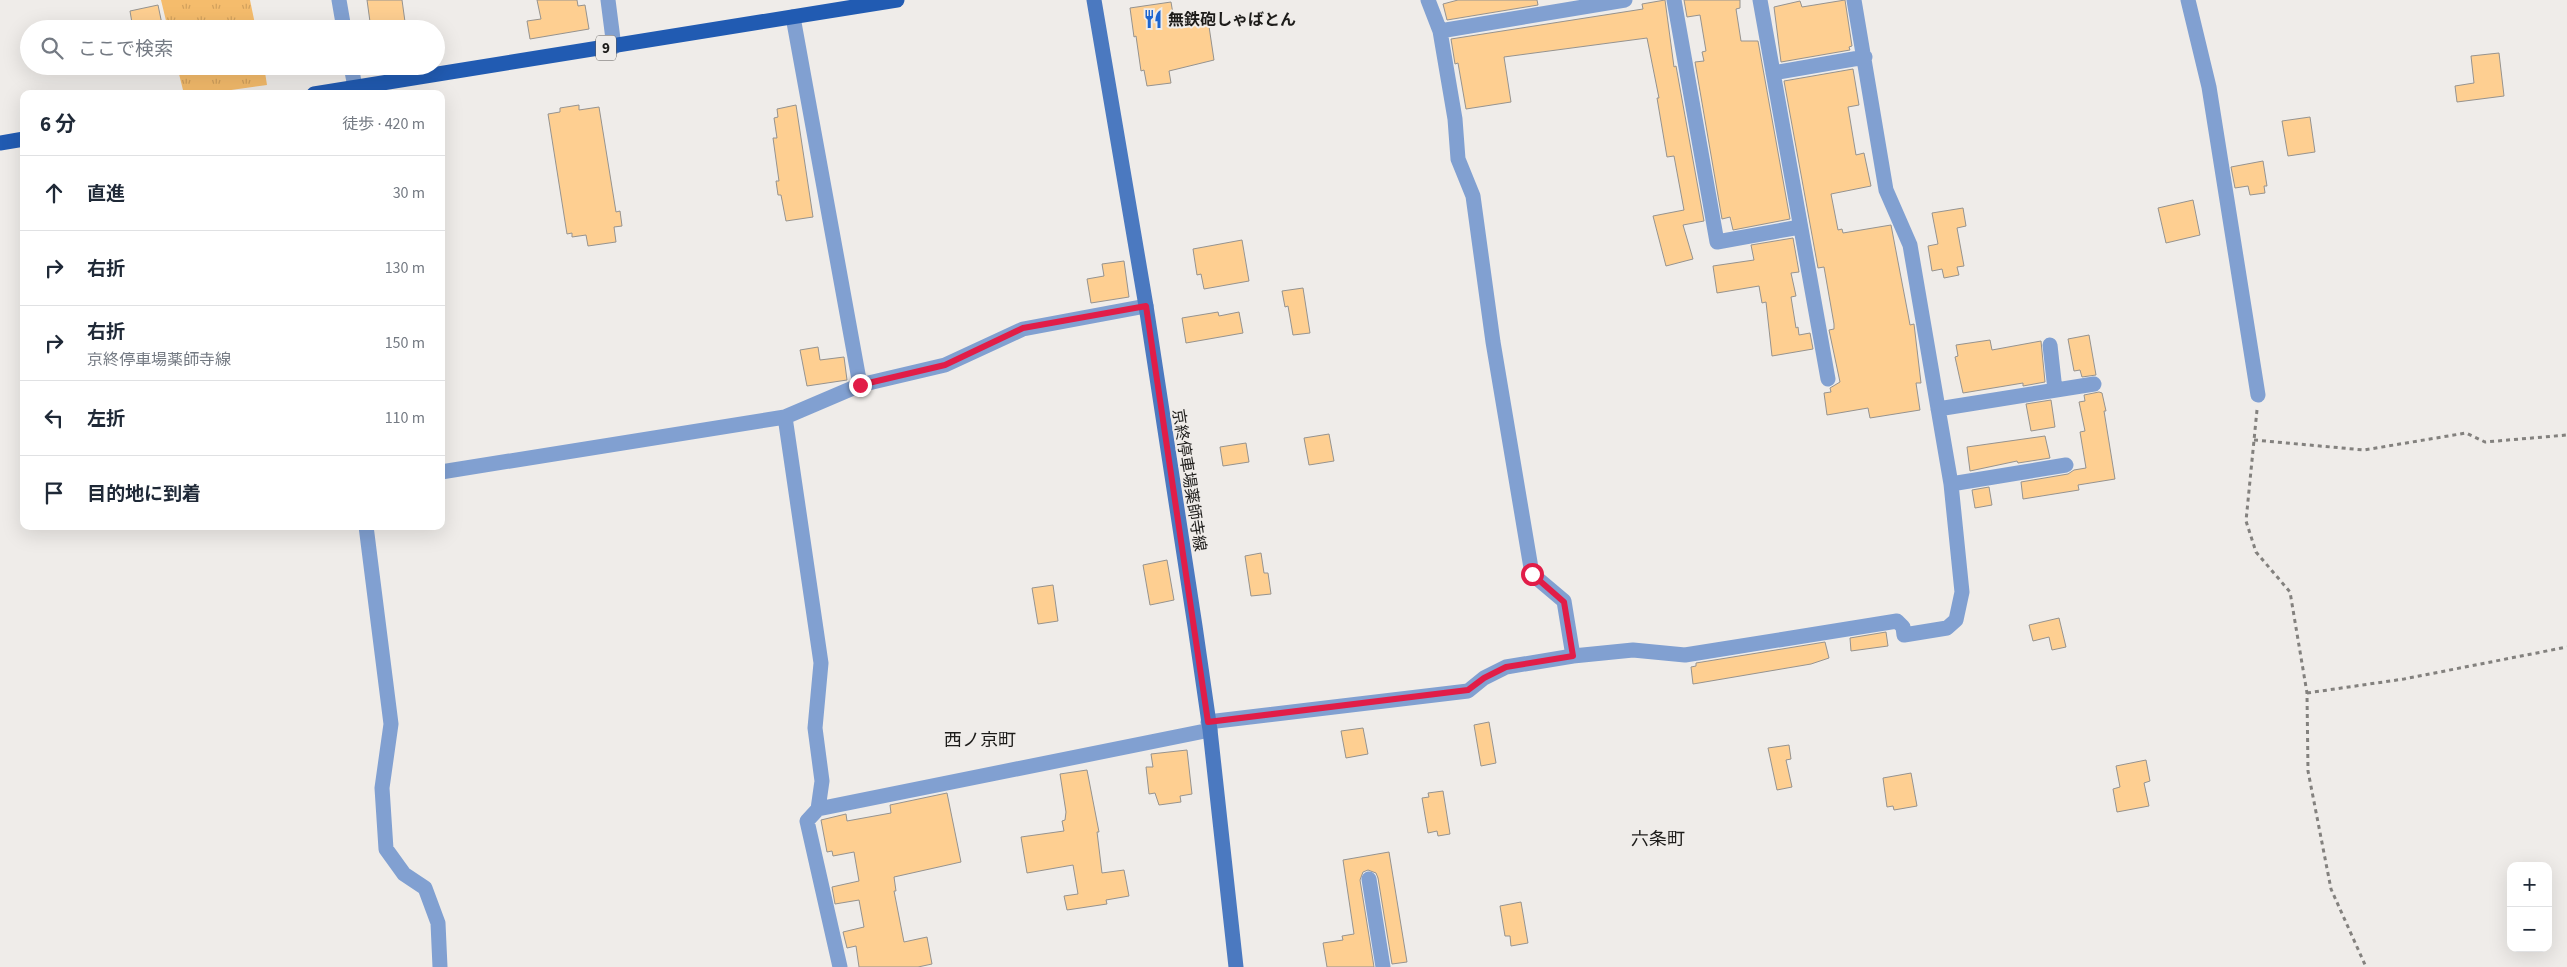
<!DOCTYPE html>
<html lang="ja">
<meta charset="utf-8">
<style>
body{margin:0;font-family:"Source Sans 3","Noto Sans JP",sans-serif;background:#f2f2f3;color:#1f2937}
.controls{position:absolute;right:15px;bottom:15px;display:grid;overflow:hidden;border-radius:10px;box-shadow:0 5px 20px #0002}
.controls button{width:45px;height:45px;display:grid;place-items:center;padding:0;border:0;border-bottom:1px solid #e0e1e3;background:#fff;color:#1f2937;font:25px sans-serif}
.stop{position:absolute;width:15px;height:15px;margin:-11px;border:4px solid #e11d48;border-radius:50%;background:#fff}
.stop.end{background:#e11d48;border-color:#fff;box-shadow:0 1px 5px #0008}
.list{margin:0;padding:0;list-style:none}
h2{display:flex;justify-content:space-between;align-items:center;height:65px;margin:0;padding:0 20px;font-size:21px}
h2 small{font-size:16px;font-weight:400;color:#747a83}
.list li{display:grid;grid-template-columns:32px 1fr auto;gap:15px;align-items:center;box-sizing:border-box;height:75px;padding:0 20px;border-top:1px solid #e0e1e3}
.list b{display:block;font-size:19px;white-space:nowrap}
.list p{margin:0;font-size:16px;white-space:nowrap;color:#747a83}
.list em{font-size:16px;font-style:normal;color:#747a83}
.icon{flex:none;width:28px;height:28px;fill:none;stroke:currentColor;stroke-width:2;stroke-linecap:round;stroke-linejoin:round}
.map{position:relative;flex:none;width:2567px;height:967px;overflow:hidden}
.search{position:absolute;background:#fff;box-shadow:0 5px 20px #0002;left:20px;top:20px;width:425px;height:55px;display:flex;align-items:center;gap:12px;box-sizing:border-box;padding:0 18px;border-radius:28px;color:#747a83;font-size:19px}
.panel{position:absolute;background:#fff;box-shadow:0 5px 20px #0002;left:20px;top:90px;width:425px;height:440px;border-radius:10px}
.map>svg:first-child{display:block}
</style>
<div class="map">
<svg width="2567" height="967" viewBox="0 0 2567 967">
<defs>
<pattern id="grass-tufts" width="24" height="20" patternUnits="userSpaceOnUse" patternTransform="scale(1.25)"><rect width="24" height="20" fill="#f5bc6c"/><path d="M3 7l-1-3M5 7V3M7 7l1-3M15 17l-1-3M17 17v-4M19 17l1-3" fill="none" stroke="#d2a15d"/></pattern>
</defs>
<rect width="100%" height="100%" fill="#efece9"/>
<path fill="url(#grass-tufts)" d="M161 0H250L256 29H168Z
M177 66H264L267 85 203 94H184Z"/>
<path fill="#fecf91" stroke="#96938f" d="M367 0H402L406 29H371Z
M537 0H577L578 6 585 5 589 29 530 39 527 21 541 19Z
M1458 0H1537L1538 5 1447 20 1443 4Z
M1665 0 1674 67 1676 66 1704 221 1683 225 1693 259 1666 266 1653 216 1684 210 1674 156 1667 157 1657 98H1659L1647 38 1504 57 1511 102 1466 109 1458 63 1455 64 1451 39 1643 9 1642 4Z
M1684 0H1740V8L1736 9 1741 41H1758L1790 219 1733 230 1730 217 1722 219 1695 62 1704 61 1702 52 1706 51 1700 15 1687 17Z
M1845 0 1852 46 1849 47 1850 50 1781 62 1774 7 1800 1 1802 7Z
M1171 2 1174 20 1207 13 1214 60 1169 71 1171 83 1147 86 1144 70 1141 71 1136 36 1134 37 1130 8Z
M158 5 163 29H133L130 11Z
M2499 53 2504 96 2457 102 2455 86 2474 83 2471 56Z
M1853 69 1859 105 1848 107 1856 155 1864 153 1871 186 1831 194 1838 230 1842 229 1843 233 1891 225 1908 314 1910 325 1914 324 1921 383H1916L1920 410 1870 418 1868 408 1827 415 1824 393 1831 392 1830 388 1840 382 1829 330 1834 329V324L1824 267 1818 268 1784 81Z
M579 105V110L599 107 616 212 620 211 622 226 614 227 616 242 588 246 586 235 572 237V233L567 234 548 114 560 112V108Z
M796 105 813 217 786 221 781 195H778L776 181H779L773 138H777L774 118 778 117 777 109Z
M2310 117 2315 152 2288 156 2282 121Z
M2263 161 2267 186H2264L2265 193 2250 195 2248 186 2235 188 2231 167Z
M2193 200 2200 235 2166 243 2158 208Z
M1963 208 1966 226 1957 228 1964 266 1957 267 1959 275 1944 278 1942 269 1932 271 1928 246 1938 244 1932 213Z
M1793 238 1799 272 1791 273 1796 296 1791 297 1796 328 1798 327 1799 335 1810 333 1813 349 1772 356 1766 302 1762 303 1759 286 1717 293 1713 266 1754 260 1751 245Z
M1242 240 1249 281 1204 289 1201 274 1197 275 1193 249Z
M1124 261 1129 297 1091 303 1087 279 1104 276 1102 264Z
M1303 288 1310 333 1293 335 1288 306 1285 307 1282 291Z
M1218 312 1219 316 1239 312 1243 333 1186 343 1182 318Z
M2089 335 2096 375 2082 377 2080 370 2074 371 2068 339Z
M1990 340 1992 350 2041 341 2045 382 2023 386V383L1963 393 1955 357 1958 356 1956 345Z
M818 347 820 360 844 357 847 380 807 386 800 350Z
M2099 392 2102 393 2106 411H2104L2115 479 2078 485 2079 490 2023 499 2021 482 2068 474 2074 470 2086 468 2080 432 2085 431 2079 402 2085 401 2084 395Z
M2051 400 2055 427 2031 431 2026 404Z
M1329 434 1334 461 1309 465 1304 438Z
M2045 436 2050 458 2018 463 2017 461 1970 471 1967 447Z
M1246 443 1249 462 1223 466 1220 447Z
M1989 487 1992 505 1975 508 1972 490Z
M1261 553 1264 573H1268L1271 594 1251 596 1245 556Z
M1167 560 1174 600 1150 605 1143 565Z
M1053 585 1058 621 1038 624 1032 588Z
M2059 618 2066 647 2052 650 2049 637 2033 641 2029 625Z
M1886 632 1888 646 1851 651 1850 638Z
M1825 642 1829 658 1811 664 1693 684 1691 667 1696 666V663Z
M1489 722 1496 763 1481 766 1474 725Z
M1363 728 1368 754 1346 758 1341 731Z
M1789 745 1791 759 1786 760 1792 787 1777 790 1768 748Z
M1187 750 1192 794 1180 796 1181 802 1159 805 1155 793 1149 794 1146 767H1153L1151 754Z
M2146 760 2150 781 2144 783 2149 806 2117 812 2113 789 2120 787 2116 766Z
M1087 770 1099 832H1097L1102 873 1124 870 1129 896 1106 900 1107 904 1067 910 1064 896 1078 894 1073 865 1027 873 1021 837 1064 831 1062 821 1065 820 1066 812 1060 774Z
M1911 773 1917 806 1894 810 1893 806 1887 807 1883 778Z
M1443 791 1450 834 1438 836 1437 831 1428 833 1422 798 1429 797 1428 793Z
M947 793 961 862 894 877 896 891H894L904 942 927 937 932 964 918 967H859L856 946 847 948 843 932 864 927 859 900 835 904 832 887 859 881 854 852 833 856 832 851 827 852 821 820 846 814 847 821 891 813 890 805Z
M1389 852 1407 962 1392 964 1378 878 1376 873 1368 870 1363 872 1360 880 1374 967H1327L1323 943 1343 940 1342 936 1354 934 1343 860Z
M1521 902 1528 943 1511 946 1510 936H1505L1500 906Z"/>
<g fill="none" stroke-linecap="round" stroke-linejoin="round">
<path stroke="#83817e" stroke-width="3" stroke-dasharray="4 4" stroke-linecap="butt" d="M2257 410 2246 521 2256 552 2290 592 2307 693 2308 771 2331 889 2366 967
M2254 440 2364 450 2466 433 2485 442 2567 435
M2307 693 2404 679 2567 647"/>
<path stroke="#81a0d1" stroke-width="15" d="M339 0 344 29
M608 0 614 47
M1428 0 1440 31 1455 119 1458 159 1473 196 1493 342 1532 574 1564 601 1573 656
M1674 0 1717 242 1800 227
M1760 0 1828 379
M2188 0 2209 87 2258 395
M793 17 860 385
M1440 31 1625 0
M351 66 355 87
M1773 73 1865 57
M2050 345 2055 390
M1938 409 2094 384
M785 417 821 663 815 728 822 781 818 809
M441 472 785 417 860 385 945 365 1023 329 1146 306
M1951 484 2066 465
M366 526 391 724 382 788 386 849 404 874 425 888 438 923 440 967
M1208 722 1468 691 1484 678 1506 667 1573 656 1633 650 1685 655 1897 621 1903 627 1904 635 1947 628 1956 620 1962 592 1951 484 1910 245 1886 190 1854 0
M1369 879 1383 967
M840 967 807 821 818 809 1210 730"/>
<path stroke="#4b79c0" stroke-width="15" d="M1094 0 1146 306 1195 626 1210 730 1236 967"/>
<path stroke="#215bb2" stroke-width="15" d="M314 94 897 0
M0 143 24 139"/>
</g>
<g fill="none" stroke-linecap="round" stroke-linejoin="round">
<path stroke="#e11d48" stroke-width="6" d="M860 385 945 365 1023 328 1146 306 1208 722 1468 690 1484 678 1506 667 1573 656 1564 602 1532 574"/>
</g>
<defs>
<g id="restaurant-bare" transform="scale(1.5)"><path d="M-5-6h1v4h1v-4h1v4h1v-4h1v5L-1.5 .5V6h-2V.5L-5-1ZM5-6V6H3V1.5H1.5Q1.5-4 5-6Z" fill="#1d65d0" stroke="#efece9" stroke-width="2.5" paint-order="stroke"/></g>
</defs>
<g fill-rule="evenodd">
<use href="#restaurant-bare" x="1153" y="19"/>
</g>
<g text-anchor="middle" stroke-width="4" stroke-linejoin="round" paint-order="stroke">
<rect fill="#efece9" stroke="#5c5a58" stroke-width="1" x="596" y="35.5" width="20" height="25" rx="4"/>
<g font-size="15" font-weight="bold" fill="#1d1c1a">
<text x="606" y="53">9</text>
</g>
<g font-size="16" font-weight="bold" fill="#1d1c1a" stroke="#efece9" text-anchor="start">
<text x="1168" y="25">無鉄砲しゃばとん</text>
</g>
<g font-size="16" fill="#1d1c1a" stroke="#efece9">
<text transform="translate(1190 480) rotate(81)" y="6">京終停車場薬師寺線</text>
</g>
<g font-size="18" fill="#1d1c1a" stroke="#efece9">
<text x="980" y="746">西ノ京町</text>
<text x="1658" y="845">六条町</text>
</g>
</g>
</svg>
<div class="controls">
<button>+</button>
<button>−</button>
</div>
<div class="stop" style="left:1532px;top:574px"></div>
<div class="stop end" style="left:860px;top:385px"></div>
<div class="search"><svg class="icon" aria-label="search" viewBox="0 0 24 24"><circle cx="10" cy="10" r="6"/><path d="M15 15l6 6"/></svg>ここで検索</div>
<section class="panel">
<h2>6 分<small>徒歩 · 420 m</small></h2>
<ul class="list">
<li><svg class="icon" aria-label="ahead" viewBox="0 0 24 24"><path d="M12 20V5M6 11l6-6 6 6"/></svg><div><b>直進</b></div><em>30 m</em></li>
<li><svg class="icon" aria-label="right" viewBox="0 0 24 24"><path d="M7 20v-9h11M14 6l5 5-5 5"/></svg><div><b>右折</b></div><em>130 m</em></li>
<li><svg class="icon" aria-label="right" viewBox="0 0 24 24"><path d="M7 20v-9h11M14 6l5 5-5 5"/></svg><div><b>右折</b><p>京終停車場薬師寺線</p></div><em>150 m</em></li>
<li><svg class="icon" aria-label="left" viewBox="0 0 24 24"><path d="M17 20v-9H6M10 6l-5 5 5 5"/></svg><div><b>左折</b></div><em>110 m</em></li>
<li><svg class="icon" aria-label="arrive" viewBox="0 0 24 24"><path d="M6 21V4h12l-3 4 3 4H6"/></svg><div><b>目的地に到着</b></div></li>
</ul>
</section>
</div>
